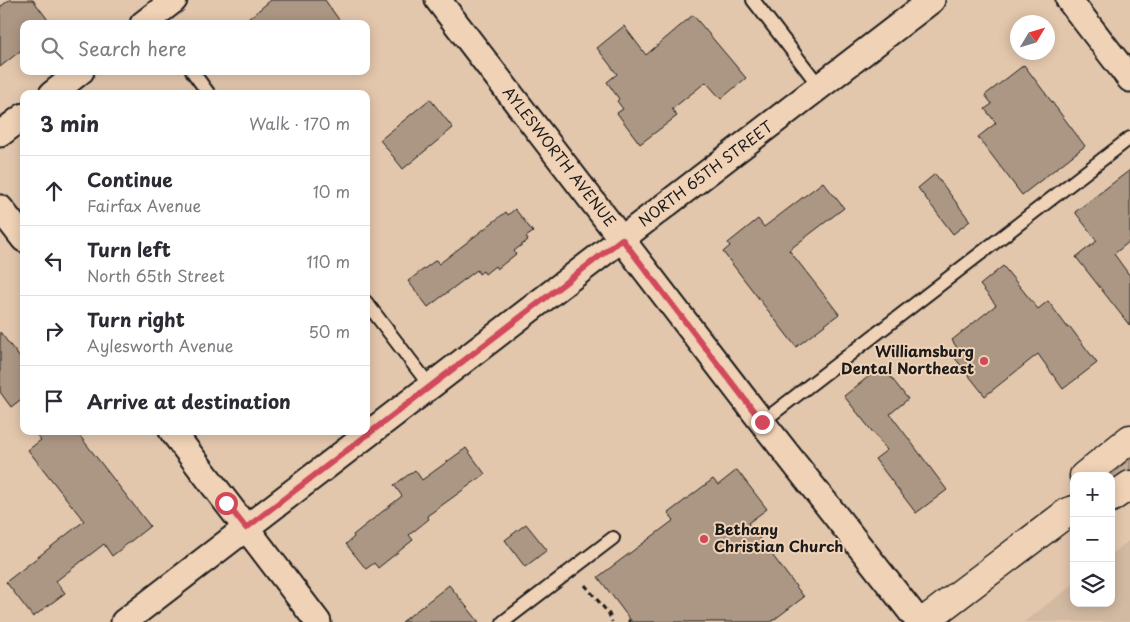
<!DOCTYPE html>
<meta charset="utf-8">
<style>
body{margin:0;font-family:"Playpen Sans",sans-serif;background:#f2f2f3;color:#2b2b33}
.controls{position:absolute;right:15px;bottom:15px;display:grid;overflow:hidden;border-radius:10px;box-shadow:0 2px 12px #0003}
.controls button{width:45px;height:45px;display:grid;place-items:center;padding:0;border:0;border-bottom:1px solid #e1e1e2;background:#fff;color:#2b2b33;font:25px sans-serif}
.compass{position:absolute;left:1010px;top:15px;width:45px;height:45px;border-radius:50%;background:#fff;box-shadow:0 2px 12px #0003;rotate:52deg}
.stop{position:absolute;width:15px;height:15px;margin:-11px;border:4px solid #d1495b;border-radius:50%;background:#fff}
.stop.end{background:#d1495b;border-color:#fff;box-shadow:0 1px 5px #0008}
.list{margin:0;padding:0;list-style:none}
h2{display:flex;justify-content:space-between;align-items:center;height:65px;margin:0;padding:0 20px;font-size:21px}
h2 small{font-size:16px;font-weight:400;color:#7c7c81}
.list li{display:grid;grid-template-columns:32px 1fr auto;gap:15px;align-items:center;box-sizing:border-box;height:70px;padding:0 20px;border-top:1px solid #e1e1e2}
.list b{display:block;font-size:19px;white-space:nowrap}
.list p{margin:0;font-size:16px;white-space:nowrap;color:#7c7c81}
.list em{font-size:16px;font-style:normal;color:#7c7c81}
.icon{flex:none;width:28px;height:28px;fill:none;stroke:currentColor;stroke-width:2;stroke-linecap:round;stroke-linejoin:round}
.map{position:relative;flex:none;width:1130px;height:622px;overflow:hidden}
.search{position:absolute;background:#fff;box-shadow:0 2px 12px #0003;left:20px;top:20px;width:350px;height:55px;display:flex;align-items:center;gap:12px;box-sizing:border-box;padding:0 18px;border-radius:10px;color:#7c7c81;font-size:19px}
.panel{position:absolute;background:#fff;box-shadow:0 2px 12px #0003;left:20px;top:90px;width:350px;height:345px;border-radius:10px}
.map>svg:first-child{display:block}
</style>
<div class="map">
<svg width="1130" height="622" viewBox="0 0 1130 622">
<defs>
<pattern id="garden-furrows" width="10" height="10" patternUnits="userSpaceOnUse" patternTransform="scale(1.25)"><rect width="10" height="10" fill="#c2ab95"/><path d="M-1 1l2-2M0 10L10 0M9 11l2-2" fill="none" stroke="#9d8a79"/></pattern>
</defs>
<rect width="100%" height="100%" fill="#e3c7ad"/>
<filter id="ink" filterUnits="userSpaceOnUse"><feTurbulence type="fractalNoise" baseFrequency=".02" numOctaves="2"/><feDisplacementMap in="SourceGraphic" scale="10" xChannelSelector="R" yChannelSelector="G"/><feConvolveMatrix kernelMatrix="1 2 1 2 8 2 1 2 1" color-interpolation-filters="sRGB"/></filter>
<g filter="url(#ink)">
<path fill="#d2b9a1" d="M1130 540V622H1024L1074 584V603H1111V554Z"/>
<path fill="url(#garden-furrows)" stroke="#6f6458" d="M1130 458V470L1111 484V476H1106Z"/>
<path fill="#ac9784" stroke="#1c1c1c" d="M9 0H33L51 24H24V48L0 67V7Z
M271 0H325L342 24H242Z
M693 15 746 78 721 99 706 82 672 109 677 116 640 144 617 113 623 109 617 101 619 99 607 82 617 74 597 48 624 26 646 55Z
M1024 65 1085 146 1022 195 978 137 996 123 985 109 992 104 985 95Z
M430 99 453 128 403 169 380 140Z
M1130 170V241L1114 254 1130 276V326L1076 257 1097 241 1075 212Z
M935 174 970 221 953 234 918 188Z
M823 182 844 208 789 250 839 314 796 347 723 252 730 246 728 243 758 219 764 227Z
M515 209 533 232 526 237 528 240 514 251 516 254 497 269 495 266 485 274 483 271 479 274 477 270 428 307 408 281 436 260 439 264 506 212 508 215Z
M1003 266 1038 309 1048 301 1068 328 1070 327 1097 363 1063 389 1038 354 985 396 951 353 957 348 952 340 996 305 980 285Z
M0 332 24 363V397L11 407 0 392Z
M882 366 908 399 890 414 947 490 916 513 875 459 887 450 844 396Z
M33 431H76L150 526 112 556 104 544 56 581 65 593 33 617 6 582 84 521 28 450 41 440Z
M466 448 485 474 427 516 429 519 409 535 413 540 378 568 374 563 366 569 346 544 354 537 353 535 402 496 394 485 415 470 422 480Z
M737 470 767 509 748 523 804 597 771 622H632L598 577 674 520 668 513 713 479 718 485Z
M526 524 547 550 525 567 505 540Z
M449 585 479 622H402Z"/>
<g fill="none" stroke-linecap="round" stroke-linejoin="round">
<g stroke="#1c1c1c" stroke-width="16">
<path id="lane" d="M753 0 820 87
M192 71 209 94
M366 302 430 386
M762 422 1130 138
M503 622 613 538"/>
</g>
<g stroke="#1c1c1c" stroke-width="29">
<path id="street" d="M438 0 762 422 919 622
M1069 0 1130 79
M143 24 174 0
M52 94 81 71
M0 134 24 116
M0 208 24 239
M172 431 318 622
M124 622 932 0"/>
</g>
<g stroke="#1c1c1c" stroke-width="31">
<path id="secondary" d="M1084 476 1130 439
M1111 498 1130 485
M923 622 1068 512 1074 510"/>
</g>
<path stroke="#1c1c1c" stroke-width="3" stroke-dasharray="5 4" stroke-linecap="butt" d="M585 585 609 614 612 622
M628 622 630 620"/>
<use href="#lane" stroke="#f0d2b6" stroke-width="12"/>
<use href="#street" stroke="#f0d2b6" stroke-width="25"/>
<use href="#secondary" stroke="#f0d2b6" stroke-width="28"/>
</g>
</g>
<g fill="none" stroke-linecap="round" stroke-linejoin="round" filter="url(#ink)">
<path stroke="#d1495b" stroke-width="6" d="M226 503 246 528 622 239 762 422"/>
</g>
<g fill="#d1495b" stroke="#f0d2b6" stroke-width="2">
<circle cx="984" cy="361" r="5"/>
<circle cx="704" cy="539" r="5"/>
</g>
<g text-anchor="middle" stroke-width="4" stroke-linejoin="round" paint-order="stroke">
<g font-size="15" fill="#1c1c1c" stroke="#f0d2b6">
<text transform="translate(559 157) rotate(52)" y="5">AYLESWORTH AVENUE</text>
<text transform="translate(706 174) rotate(-37)" y="5">NORTH 65TH STREET</text>
</g>
<g font-size="15" font-weight="bold" fill="#1c1c1c" stroke="#f0d2b6" text-anchor="end">
<text x="974" y="357">Williamsburg<tspan x="974" dy="17">Dental Northeast</tspan></text>
<text x="714" y="535" text-anchor="start">Bethany<tspan x="714" dy="17">Christian Church</tspan></text>
</g>
</g>
</svg>
<div class="controls">
<button>+</button>
<button>−</button>
<button><svg class="icon" aria-label="layers" viewBox="0 0 24 24"><path d="M12 4l9 5-9 5-9-5zM3 14l9 5 9-5"/></svg></button>
</div>
<svg class="compass" viewBox="-18 -18 36 36"><path d="M0-13l5 13h-10z" fill="#e53935"/><path d="M0 13l5-13h-10z" fill="#7c7c81"/></svg>
<div class="stop" style="left:226px;top:503px"></div>
<div class="stop end" style="left:762px;top:422px"></div>
<div class="search"><svg class="icon" aria-label="search" viewBox="0 0 24 24"><circle cx="10" cy="10" r="6"/><path d="M15 15l6 6"/></svg>Search here</div>
<section class="panel">
<h2>3 min<small>Walk · 170 m</small></h2>
<ul class="list">
<li><svg class="icon" aria-label="ahead" viewBox="0 0 24 24"><path d="M12 20V5M6 11l6-6 6 6"/></svg><div><b>Continue</b><p>Fairfax Avenue</p></div><em>10 m</em></li>
<li><svg class="icon" aria-label="left" viewBox="0 0 24 24"><path d="M17 20v-9H6M10 6l-5 5 5 5"/></svg><div><b>Turn left</b><p>North 65th Street</p></div><em>110 m</em></li>
<li><svg class="icon" aria-label="right" viewBox="0 0 24 24"><path d="M7 20v-9h11M14 6l5 5-5 5"/></svg><div><b>Turn right</b><p>Aylesworth Avenue</p></div><em>50 m</em></li>
<li><svg class="icon" aria-label="arrive" viewBox="0 0 24 24"><path d="M6 21V4h12l-3 4 3 4H6"/></svg><div><b>Arrive at destination</b></div></li>
</ul>
</section>
</div>
